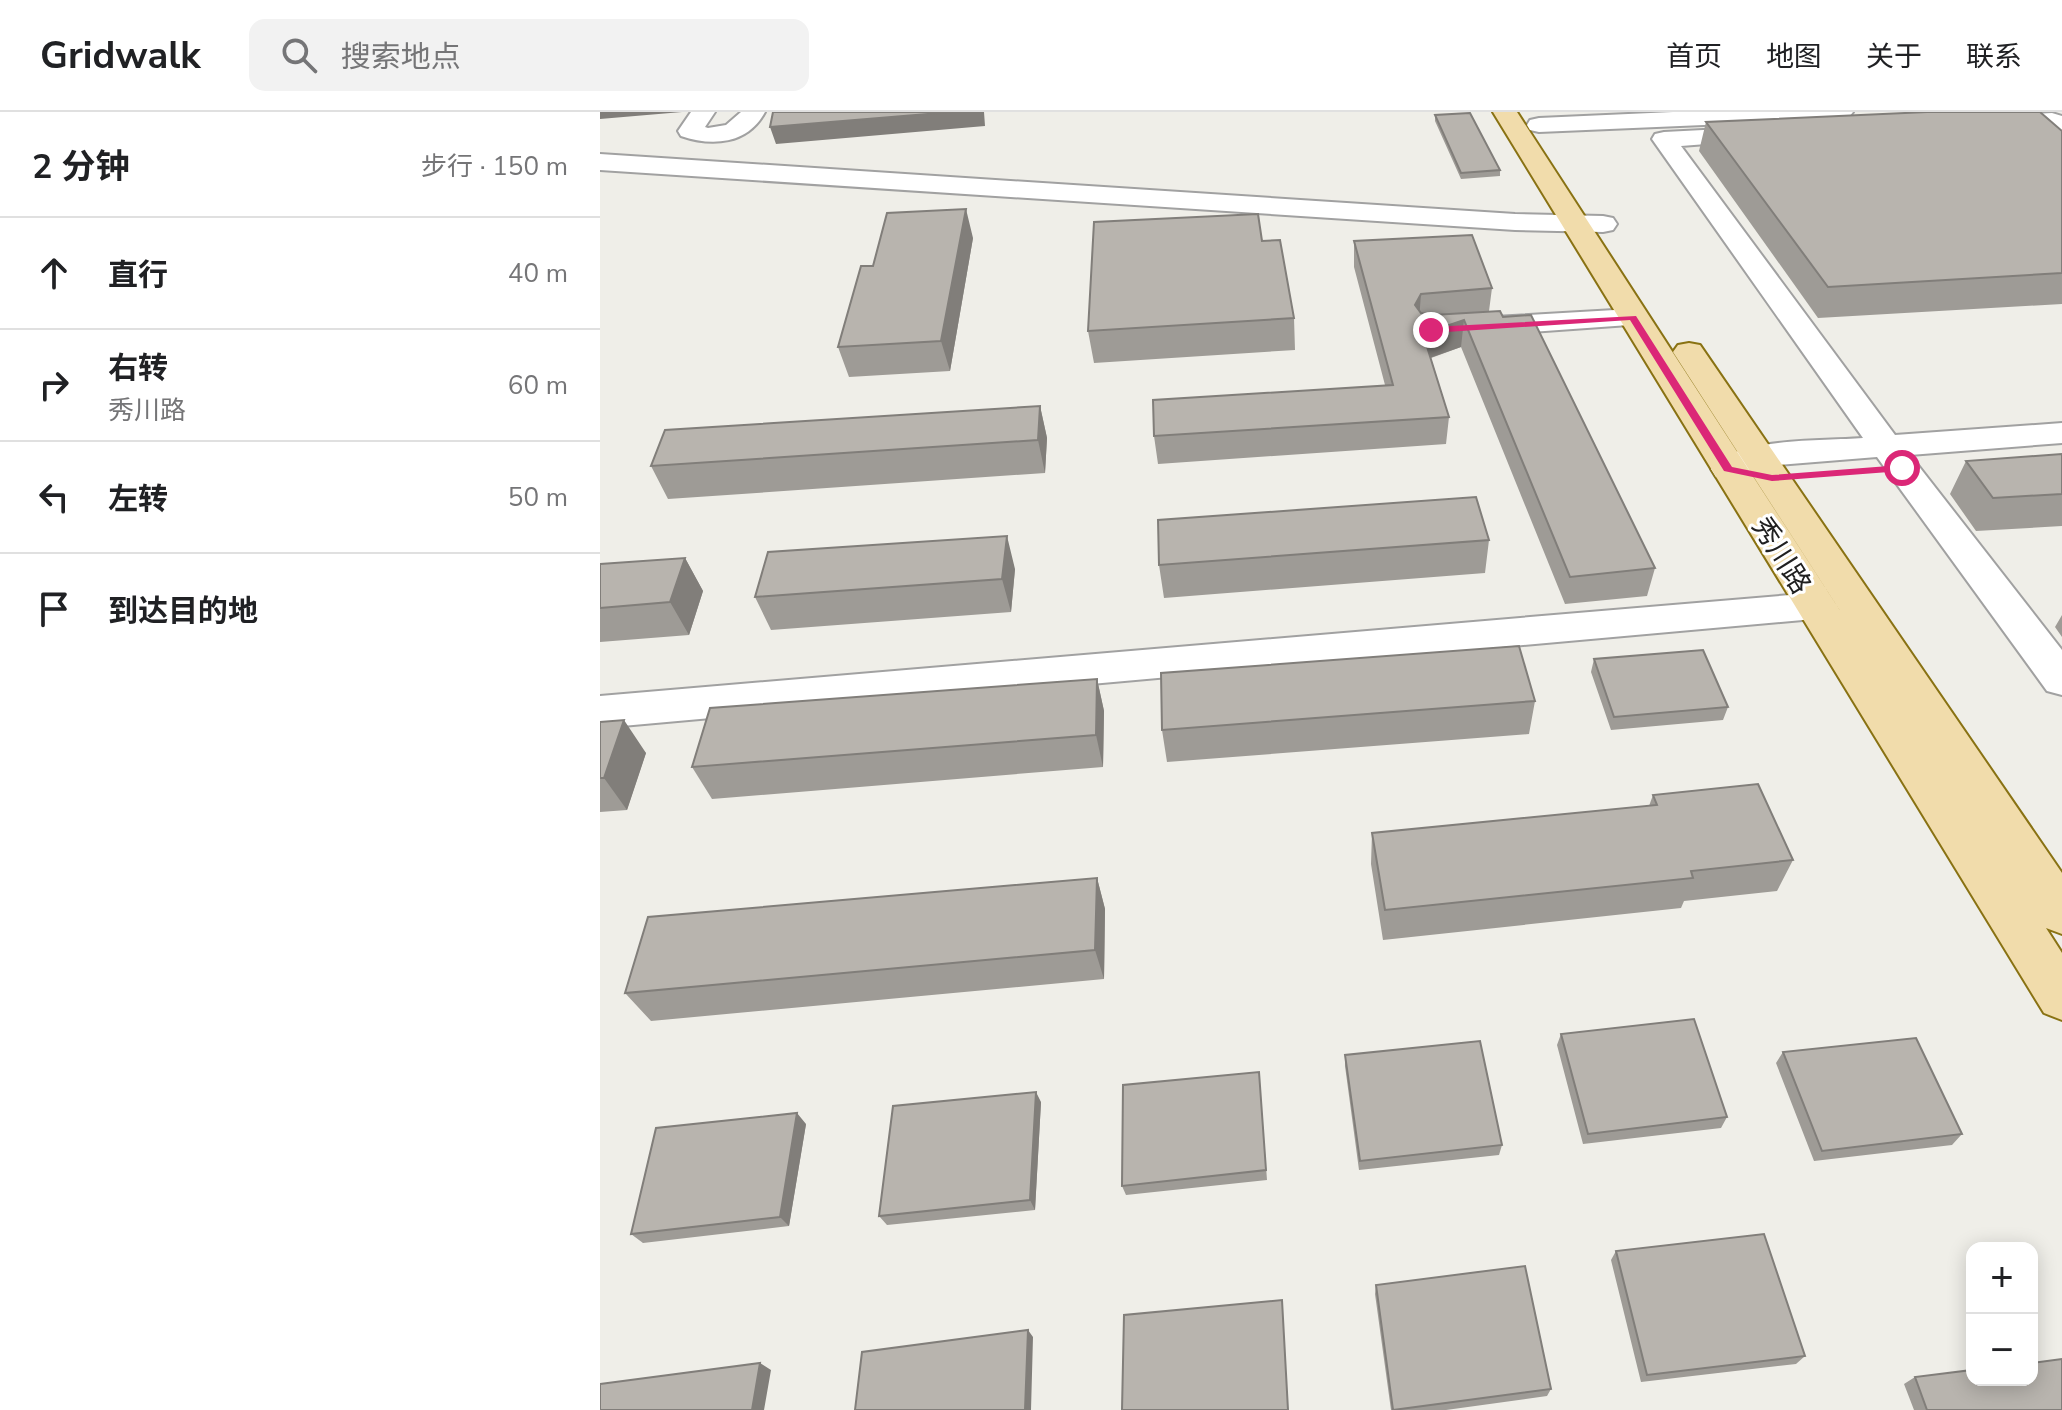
<!DOCTYPE html>
<html lang="zh">
<meta charset="utf-8">
<style>
body{margin:0;font-family:"Nunito Sans","Noto Sans SC",sans-serif;background:#f2f2f2;color:#202124}
.controls{position:absolute;right:24px;bottom:24px;display:grid;overflow:hidden;border-radius:16px;box-shadow:0 4px 20px #0003}
.controls button{width:72px;height:72px;display:grid;place-items:center;padding:0;border:0;border-bottom:2px solid #e0e0e0;background:#fff;color:#202124;font:40px sans-serif}
.stop{position:absolute;width:24px;height:24px;margin:-18px;border:6px solid #db2777;border-radius:50%;background:#fff}
.stop.end{background:#db2777;border-color:#fff;box-shadow:0 2px 8px #0008}
.list{margin:0;padding:0;list-style:none}
h2{display:flex;justify-content:space-between;align-items:center;height:104px;margin:0;padding:0 32px;font-size:34px}
h2 small{font-size:26px;font-weight:400;color:#757577}
.list li{display:grid;grid-template-columns:52px 1fr auto;gap:24px;align-items:center;box-sizing:border-box;height:112px;padding:0 32px;border-top:2px solid #e0e0e0}
.list b{display:block;font-size:30px;white-space:nowrap}
.list p{margin:0;font-size:26px;white-space:nowrap;color:#757577}
.list em{font-size:26px;font-style:normal;color:#757577}
.icon{flex:none;width:44px;height:44px;fill:none;stroke:currentColor;stroke-width:2;stroke-linecap:round;stroke-linejoin:round}
.map{position:relative;flex:none;width:1462px;height:1298px;overflow:hidden}
header{display:flex;align-items:center;gap:48px;box-sizing:border-box;height:112px;padding:0 40px;background:#fff;border-bottom:2px solid #e0e0e0}
header strong{font-size:38px}
nav{display:flex;gap:44px;margin-inline-start:auto;font-size:28px}
.search{width:560px;height:72px;background:#f2f2f2;display:flex;align-items:center;gap:20px;box-sizing:border-box;padding:0 28px;border-radius:16px;color:#757577;font-size:30px}
main{display:flex}
aside{flex:1;background:#fff}
.map>svg:first-child{display:block}
</style>
<header>
<strong>Gridwalk</strong>
<div class="search"><svg class="icon" aria-label="search" viewBox="0 0 24 24"><circle cx="10" cy="10" r="6"/><path d="M15 15l6 6"/></svg>搜索地点</div>
<nav><a>首页</a><a>地图</a><a>关于</a><a>联系</a></nav>
</header>
<main>
<aside>
<h2>2 分钟<small>步行 · 150 m</small></h2>
<ul class="list">
<li><svg class="icon" aria-label="ahead" viewBox="0 0 24 24"><path d="M12 20V5M6 11l6-6 6 6"/></svg><div><b>直行</b></div><em>40 m</em></li>
<li><svg class="icon" aria-label="right" viewBox="0 0 24 24"><path d="M7 20v-9h11M14 6l5 5-5 5"/></svg><div><b>右转</b><p>秀川路</p></div><em>60 m</em></li>
<li><svg class="icon" aria-label="left" viewBox="0 0 24 24"><path d="M17 20v-9H6M10 6l-5 5 5 5"/></svg><div><b>左转</b></div><em>50 m</em></li>
<li><svg class="icon" aria-label="arrive" viewBox="0 0 24 24"><path d="M6 21V4h12l-3 4 3 4H6"/></svg><div><b>到达目的地</b></div></li>
</ul>
</aside>
<div class="map">
<svg width="1462" height="1298" viewBox="0 0 1462 1298">
<rect width="100%" height="100%" fill="#efeee8"/>
<g fill="none" stroke-linecap="round" stroke-linejoin="round">
<g stroke="#a1a1a1" stroke-width="4">
<path id="minor" d="M91 0H115L105 15 108 16 126 13 141 0H165C148 32 113 35 81 24L78 19Z
M1073 0H1253L1249 5 1241 7 939 20 930 18 927 13 930 8 939 6Z
M1452 1 1462 4V23L1446 16 1390 18 1381 16 1378 11 1381 6 1390 4Z
M1162 15 1171 17 1174 22 1171 27 1081 34 1295 323 1462 311V331L1310 343 1462 538V583L1447 579 1277 345 1164 354 1128 368 1116 365 1111 357C1132 325 1226 329 1263 326L1052 27 1055 22 1064 20Z
M0 42 915 102 1003 104 1013 106 1017 112 1013 118 1003 120 915 118 0 58Z
M1032 197 1043 200 1047 206 1043 212 877 224 866 221 862 215 866 209 877 206Z
M1214 481 1228 485 1234 494 1228 503 1214 507 0 616V584Z"/>
</g>
<g stroke="#897213" stroke-width="4">
<path id="major" d="M893 0H917L1250 514 1073 240 1078 233 1089 231 1100 233 1462 761V822L1446 816 1462 841V908L1444 901Z"/>
</g>
<use href="#minor" fill="#fff" fill-rule="evenodd"/>
<use href="#major" fill="#f1dcab" fill-rule="evenodd"/>
</g>
<path fill="#9e9b96" d="M835 3 900 58V64L861 67 835 9Z
M1106 10 1462 19V192L1218 206 1099 39Z
M373 126 350 259 249 265 238 235 273 154Z
M662 129 694 206 695 238 494 251 488 219Z
M754 129 892 176 889 199 903 205 1055 456 1047 484 965 492 861 235 831 246 849 305 846 332 558 352 554 324 785 273 754 155Z
M440 294 447 326 445 361 68 387 51 354Z
M1462 342V414L1376 419 1350 382 1366 349Z
M889 428 885 461 564 486 559 453Z
M85 446 103 479 89 523 0 530V452Z
M415 457 411 500 171 518 155 485Z
M1462 503V525L1455 515Z
M994 547 1128 595 1123 608 1011 618 991 560Z
M497 567 504 599 503 655 112 687 92 655Z
M935 589 929 622 567 650 562 618Z
M0 610 46 641 27 698 0 700Z
M1053 683 1193 748 1177 779 1084 789 1081 796 783 828 771 752 772 721 1049 694Z
M497 766 505 797 504 867 51 909 25 881Z
M961 922 1127 1005 1121 1016 983 1032 957 933Z
M1183 940 1362 1022 1352 1033 1214 1049 1176 951Z
M745 943 902 1033 899 1043 759 1058 745 954Z
M659 960 667 1068 526 1083 522 1074Z
M441 990 435 1098 287 1113 279 1104Z
M206 1012 189 1114 43 1131 31 1122Z
M1016 1139 1205 1244 1196 1252 1041 1270 1011 1148Z
M776 1173 951 1277 947 1284 846 1298H791L775 1182Z
M1315 1265 1462 1298H1314L1304 1272Z"/>
<path fill="#817e7a" d="M0 0H82L0 7Z
M352 0H384L385 14 176 32 170 15Z
M366 97 373 126 350 259 341 229Z
M821 182 819 208 815 193Z
M864 208 861 235 821 249 823 222Z
M440 294 447 326 445 361 438 328Z
M407 424 415 457 411 500 402 467Z
M85 446 103 479 89 523 70 490Z
M497 567 504 599 503 655 496 623Z
M24 608 46 641 27 698 4 666Z
M497 766 505 797 504 867 495 838Z
M436 980 441 990 435 1098 430 1088Z
M197 1001 206 1012 189 1114 180 1105Z
M428 1218 433 1225 431 1298H425Z
M160 1251 171 1258 164 1298H152Z"/>
<path fill="#b8b4ae" stroke="#817e7a" stroke-width="2" d="M173 0H352L170 15Z
M1327 0H1440L1462 19V161L1228 175 1106 10Z
M870 1 900 58 861 61 835 3Z
M366 97 341 229 238 235 261 154H273L287 101Z
M658 102 662 129 680 128 694 206 488 219 494 110Z
M872 123 892 176 821 182 815 193 821 201 832 203 900 199 903 205 931 203 1055 456 970 465 864 208 823 222 849 305 554 324 553 288 793 273 754 129Z
M440 294 438 328 51 354 65 318Z
M1462 342V382L1393 386 1366 349Z
M876 385 889 428 559 453 558 408Z
M407 424 402 467 155 485 168 440Z
M85 446 70 490 0 496V452Z
M919 534 935 589 562 618 561 561Z
M1103 538 1128 595 1014 605 994 547Z
M497 567 496 623 92 655 110 596Z
M24 608 4 666H0V610Z
M1158 672 1193 748 1091 759 1093 766 785 798 772 721 1057 693 1053 683Z
M497 766 495 838 25 881 48 805Z
M1094 907 1127 1005 988 1022 961 922Z
M1316 926 1362 1022 1222 1039 1183 940Z
M880 929 902 1033 760 1049 745 943Z
M659 960 666 1058 522 1074 523 973Z
M436 980 430 1088 279 1104 293 994Z
M197 1001 180 1105 31 1122 56 1016Z
M1164 1122 1205 1244 1047 1263 1016 1139Z
M925 1154 951 1277 793 1298 776 1173Z
M682 1188 688 1298H522L524 1203Z
M428 1218 425 1298H255L262 1240Z
M1462 1247V1298H1327L1315 1265 1372 1258V1268H1432V1251Z
M160 1251 152 1298H0V1272Z"/>
<path fill="#db2777" d="M1036 204 1132 355 1172 363 1302 353 1307 356 1302 359 1172 369 1124 359 1030 208 831 221 826 218 831 215Z"/>
<g text-anchor="middle" stroke-width="6" stroke-linejoin="round" paint-order="stroke">
<g font-size="28" fill="#202020" stroke="#fff">
<text transform="translate(1182 443) rotate(58)" y="10">秀川路</text>
</g>
</g>
</svg>
<div class="controls">
<button>+</button>
<button>−</button>
</div>
<div class="stop" style="left:1302px;top:356px"></div>
<div class="stop end" style="left:831px;top:218px"></div>
</div>
</main>
